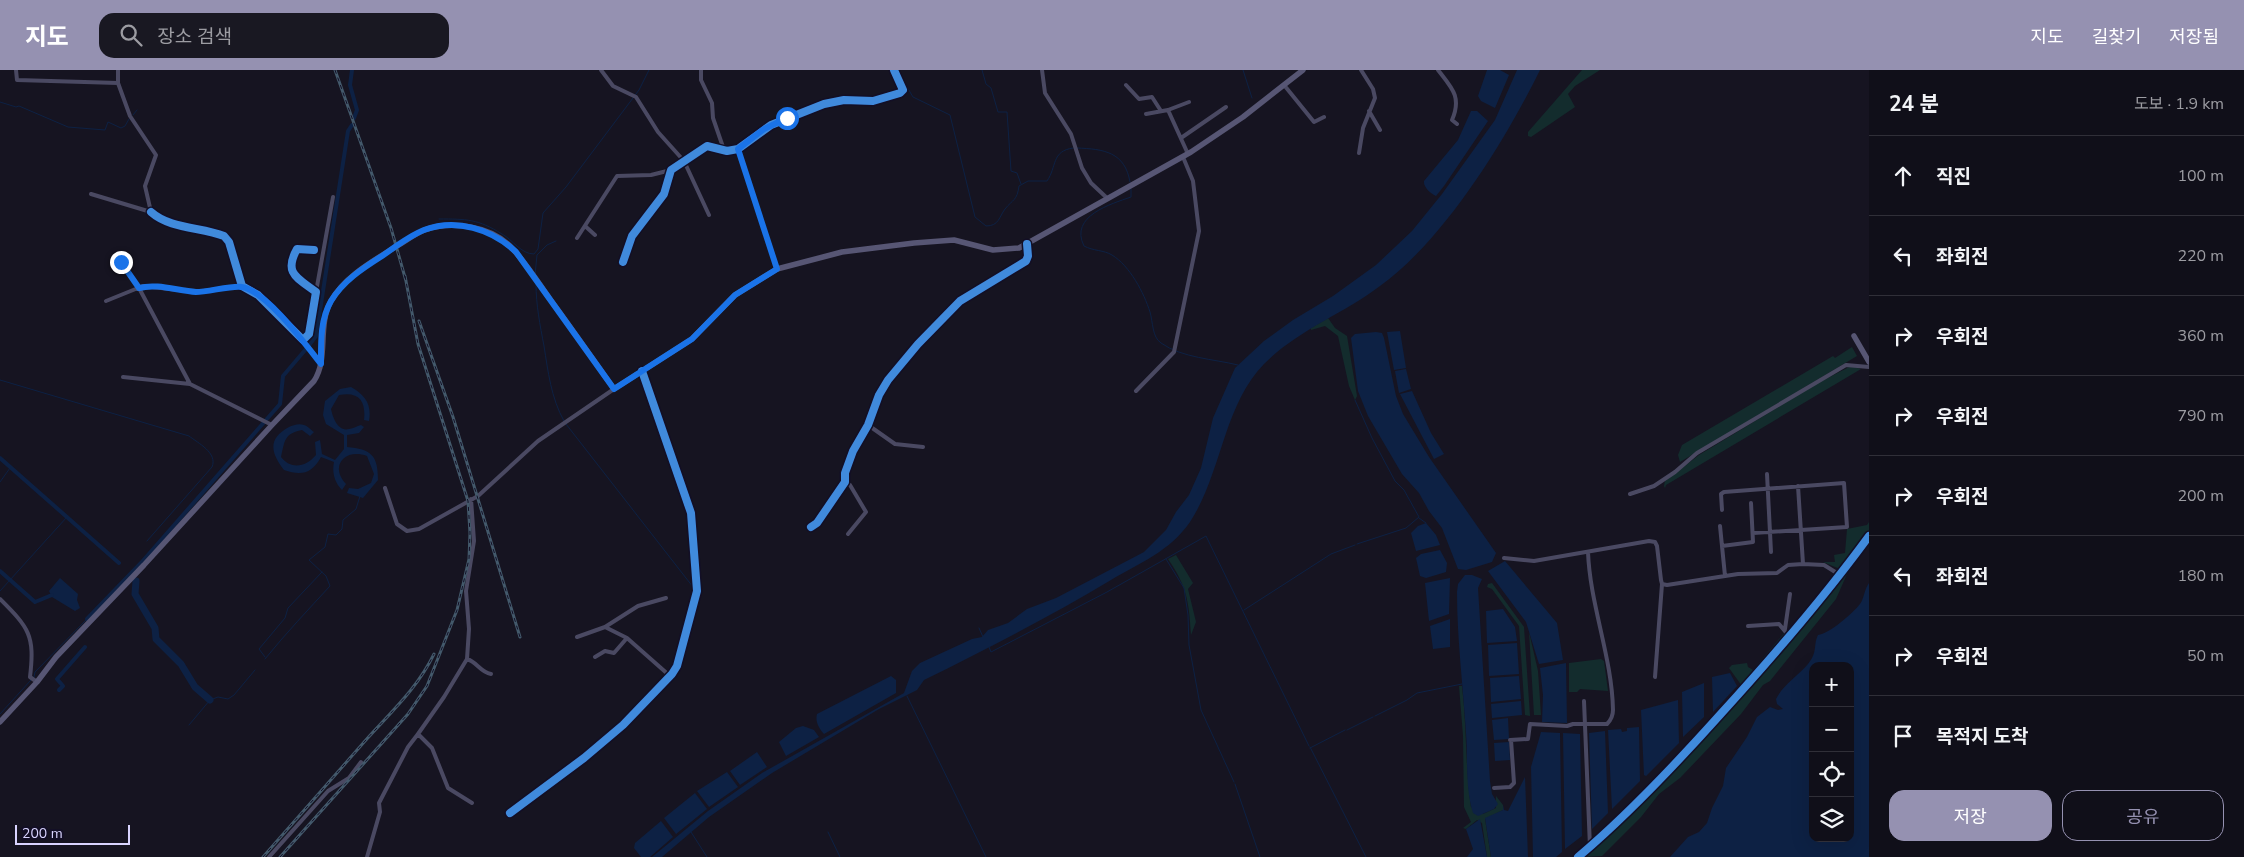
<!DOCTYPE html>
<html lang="ko">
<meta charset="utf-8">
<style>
body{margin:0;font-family:"Nunito Sans","Noto Sans KR",sans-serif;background:#191822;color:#f1f3f6}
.controls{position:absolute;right:15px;bottom:15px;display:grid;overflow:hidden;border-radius:10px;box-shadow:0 5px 20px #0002}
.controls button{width:45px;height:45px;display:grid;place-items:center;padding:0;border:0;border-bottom:1px solid #302f38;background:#100f19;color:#f1f3f6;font:25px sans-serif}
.scale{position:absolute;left:15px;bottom:12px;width:115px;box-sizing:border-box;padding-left:5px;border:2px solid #d9d4ff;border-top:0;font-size:14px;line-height:18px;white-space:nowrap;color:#d9d4ff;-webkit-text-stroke:4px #130f26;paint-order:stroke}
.stop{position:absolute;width:15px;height:15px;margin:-11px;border:4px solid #1a73e8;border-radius:50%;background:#fff}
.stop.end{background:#1a73e8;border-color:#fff;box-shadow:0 1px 5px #0008}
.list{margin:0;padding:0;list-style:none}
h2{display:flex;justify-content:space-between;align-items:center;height:65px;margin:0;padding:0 20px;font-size:21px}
h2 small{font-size:16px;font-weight:400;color:#9c9ca2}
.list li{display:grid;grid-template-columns:32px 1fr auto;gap:15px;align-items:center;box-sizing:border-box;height:80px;padding:0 20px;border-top:1px solid #302f38}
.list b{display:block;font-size:19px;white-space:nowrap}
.list em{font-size:16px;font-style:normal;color:#9c9ca2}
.actions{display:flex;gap:10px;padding:15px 20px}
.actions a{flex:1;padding:11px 0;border:1px solid #9591b1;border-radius:15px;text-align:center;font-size:18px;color:#9591b1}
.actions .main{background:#9591b1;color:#fff}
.icon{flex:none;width:28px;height:28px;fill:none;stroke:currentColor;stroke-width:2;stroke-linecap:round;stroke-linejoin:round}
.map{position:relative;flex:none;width:1869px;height:787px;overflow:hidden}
header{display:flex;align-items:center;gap:30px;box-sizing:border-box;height:70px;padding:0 25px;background:#9591b1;color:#fff}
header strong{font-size:24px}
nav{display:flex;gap:28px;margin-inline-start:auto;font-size:18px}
.search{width:350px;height:45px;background:#191822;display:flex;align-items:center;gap:12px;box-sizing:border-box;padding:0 18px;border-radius:15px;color:#9c9ca2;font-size:19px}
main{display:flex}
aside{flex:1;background:#100f19}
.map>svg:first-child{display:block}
</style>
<header>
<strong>지도</strong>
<div class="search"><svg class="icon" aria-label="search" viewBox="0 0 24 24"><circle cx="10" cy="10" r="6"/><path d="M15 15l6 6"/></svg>장소 검색</div>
<nav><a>지도</a><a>길찾기</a><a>저장됨</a></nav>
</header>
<main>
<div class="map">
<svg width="1869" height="787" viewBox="0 0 1869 787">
<rect width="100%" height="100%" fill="#161421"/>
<path fill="#132c2d" d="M1582 0H1600L1575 16 1568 24 1575 37 1531 67 1528 66V62Z
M1328 248 1335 258 1347 266 1357 326 1355 330 1349 316 1338 266 1325 256 1311 260V258Z
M1852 277 1857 286 1680 392 1678 385 1682 375 1833 286 1835 288Z
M1851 296 1861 299 1666 415 1665 418 1664 416 1665 411 1699 385 1818 313Z
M1869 452V461L1840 499 1823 492H1835L1834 485 1845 483 1847 459 1867 455Z
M1869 469V474L1847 504 1836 529 1770 611 1763 615 1741 644 1680 708 1659 724 1641 747 1602 786 1581 787 1686 686Z
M1176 485 1193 513 1188 519 1196 552 1191 565C1189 532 1187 516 1168 489Z
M1492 513 1524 557 1530 646 1525 645 1519 556 1492 519 1487 517 1488 514Z
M1529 562 1538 601 1541 645H1534Z
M1784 563 1786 565 1742 616 1729 598 1732 595 1747 593 1748 597 1753 600Z
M1601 589 1604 591 1608 621 1580 619 1577 622H1569V593Z
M1459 616H1462C1467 656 1465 697 1471 737L1483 744 1496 738V726L1503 735V740L1485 749 1491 787H1487L1482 753 1477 750 1466 759 1463 758 1471 752 1464 737 1463 666Z"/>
<path fill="#0d2144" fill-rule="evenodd" d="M1487 0H1500L1509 5 1495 38 1481 31 1478 26Z
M1517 0H1540C1505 71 1444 170 1380 216 1343 244 1298 260 1264 294 1223 336 1222 403 1190 452 1170 481 1140 493 1111 510 1051 546 987 579 924 610L917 620 879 639 772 703 709 747 662 787H652L708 741 762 703 904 623 912 601 920 593 972 569 982 567 988 560 1008 553 1027 539 1056 528 1144 482 1166 460 1176 442 1189 425 1201 398 1213 348 1235 298 1264 271 1293 250 1333 226 1376 195 1412 161 1442 124 1495 50Z
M1471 41H1477L1488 51 1444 116 1436 126C1431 124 1423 117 1424 111L1458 70Z
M1400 261 1406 298 1394 300 1387 262Z
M1376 262 1382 263 1384 268 1396 326 1403 344 1429 387 1496 483 1492 492 1466 500 1458 499 1442 458 1429 441 1419 423 1402 404 1368 346 1358 321 1351 268 1355 264Z
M1406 299 1411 319 1399 323 1395 301Z
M351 317C365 325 372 334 369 351L364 350C366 332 360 321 339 325L331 339C333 348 338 362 349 359 352 359 357 356 361 355L364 357 359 363 347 365V377C371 379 378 385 378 410L363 428 347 423 349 418 358 419 371 413 374 404 367 386C345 378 329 396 346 414L342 420C334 412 332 402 334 392L321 387C312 404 301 406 284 400 271 383 267 369 289 357 293 355 299 353 304 355 308 356 311 360 314 362L310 366 302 360C284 364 285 370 281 387 291 400 306 397 316 385L315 372 320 370 322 384 335 390 344 379V365L326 354 323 345 325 331 340 319Z
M1412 321 1431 363 1444 384 1434 389 1400 324Z
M1426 453 1436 465 1440 475 1416 481 1411 463 1418 456Z
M1440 480 1447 493 1446 502 1426 508 1420 506 1416 488 1421 484Z
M1505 491 1557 553 1563 590 1539 594 1526 552 1488 501Z
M1465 505H1472L1482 509 1478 518 1490 711 1492 724 1498 734 1494 739 1478 746 1473 743C1465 717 1468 689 1466 663 1463 615 1457 569 1457 522L1458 514Z
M60 508 78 524 77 530 80 538 75 541 52 527 49 521Z
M1450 508 1449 544 1429 551 1425 513Z
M1869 513V787H1670L1688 767 1699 762 1707 753 1712 738 1723 716 1726 698 1747 667 1757 647 1770 637 1778 640 1783 639 1777 634 1776 629C1783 615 1798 606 1808 594 1818 582 1813 575 1818 565 1829 564 1853 543 1860 534 1864 529 1864 520 1869 513ZM1813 596H1850V768H1813Z
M1503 539 1515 557 1517 571 1487 573 1486 541Z
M1450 549V577L1433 579 1430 556Z
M1517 573 1519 604 1489 606 1488 575Z
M1566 593 1567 653 1542 652 1543 625 1540 598Z
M1730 603 1737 616 1713 642 1712 607Z
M891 606 896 610V623L824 664C819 658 815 652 817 644Z
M1519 606 1521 629 1491 632 1490 608Z
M1704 613V647L1683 667 1682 622Z
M1678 630 1679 673 1646 706 1644 705 1641 640Z
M1521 631 1522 645 1492 648 1491 634Z
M1508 648 1509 669 1494 670 1492 650Z
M803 656 814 660 819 667 786 686 779 672 796 658Z
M1639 657 1640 711 1612 739 1608 660 1621 659 1622 662 1627 661V658Z
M1605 661 1608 743 1592 759 1589 663Z
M1541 662 1560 663 1562 782 1556 787H1533L1531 697Z
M1563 663 1580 664 1582 766 1565 779Z
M1509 672 1510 690 1495 691 1494 673Z
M757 682 767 697 740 715 730 701Z
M727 702 738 717 709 737 697 721Z
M1525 707 1528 787H1491L1485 748 1503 740V735L1504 740 1508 741Z
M695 723 707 739 676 764 664 748Z
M1480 749 1487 787H1467L1473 779 1466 759Z
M661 751 673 767 650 787H641L634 778 635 773Z"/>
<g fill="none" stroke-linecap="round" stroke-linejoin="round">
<path stroke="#0d2144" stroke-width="1" d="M897 0 913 27 950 45 975 147 986 156C999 156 999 147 1005 139 1013 129 1017 131 1019 116L1028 111H1047C1057 97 1051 81 1073 78
M982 0 986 14 991 18 998 42H1007L1011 101 1017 103 1021 114
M1243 0 1252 28
M0 32 16 37 19 36 68 57 105 60 108 52 121 58 125 56 129 49
M133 45 137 40
M1077 78C1104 79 1125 82 1130 112
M1131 119V127C1111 134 1069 146 1084 176 1093 181 1104 180 1112 185 1130 196 1144 223 1150 242 1153 252 1152 267 1161 273 1182 288 1214 289 1238 295
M439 149C467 149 478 149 502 164 513 170 521 184 534 184L538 179 543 143 566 117 639 20 649 0
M535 205 537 185 547 175 556 171
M536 214C536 235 540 255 544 276 548 301 551 328 564 351
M0 310 189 366C198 373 218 383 212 397L147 471
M1355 330 1372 368 1395 411 1404 420 1419 447 1406 458 1357 474
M566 354 693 517V525L674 594 669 602
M0 412 10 398
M1419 448 1426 453
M1166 489 1184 518 1188 545 1189 575 1201 640 1234 712
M0 521 67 447
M1244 540 1331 484 1355 475
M979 558 983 567
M989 577 991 582 1107 522 1206 466 1309 676
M265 587 259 579 285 548 288 538 322 502
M265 589C286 563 308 540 330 516L326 506 309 490 325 477 328 464 336 465 342 459 343 450 356 439 360 426
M34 607 35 602 87 549
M907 626 986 787
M0 644 31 610
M1375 646 1407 630 1417 623 1462 614
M189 655 210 630 218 627 228 629 234 625 255 600
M1347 660 1373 647
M1310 677 1366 787
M1310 678 1345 660
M1235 714 1260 787
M691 762 707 787
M828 762 840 787"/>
<path stroke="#0d2144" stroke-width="4" d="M352 0 350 15 357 40 354 48
M310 274 316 266 348 61 352 55
M0 388 119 493
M0 501 35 532 52 525
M87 549 141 493 280 334 283 306 306 279
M59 620 63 616 57 609 85 577"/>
<path stroke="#0d2144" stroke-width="7" d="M136 511 135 524 155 558 156 569 181 594 195 617 210 630"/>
<path stroke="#4a4962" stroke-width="4" d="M16 0 17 10 118 13
M601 0 613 16 636 27 658 62 684 91 709 145
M701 0V10L712 33 713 48 724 80
M1042 0 1045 23 1071 64 1082 98 1091 113 1107 128
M1438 0C1452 18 1462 27 1452 50L1457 54
M1126 15 1139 29 1152 27 1161 41
M1284 15 1314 52 1324 47
M1168 40 1188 84
M1369 41 1380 60
M1146 44 1168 40 1189 32
M1181 68 1226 37
M738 79 777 199
M1359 83 1363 58 1375 28 1373 19 1361 0
M91 124 151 142 145 116 156 85 130 46 118 13V0
M151 142C170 159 201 157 224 166L229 172 242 216 258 225 303 270 309 264 316 222C298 208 283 204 297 179L314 180
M585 156 595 165
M577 168 617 106 651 105 671 100
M623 192 632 166 664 124 671 100 707 76 727 81 738 79 771 55 824 34 844 30 873 31 900 23 903 20 894 0
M115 194 123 193 139 218 190 314 272 355
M316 222 333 127
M106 231 143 216 196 222 242 216
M303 270 321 294
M123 307 190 314
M1136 321 1174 282 1199 161 1193 111 1183 87
M868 355 895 374 923 377
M1767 404 1771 482
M845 412 850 415 866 442 848 464
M1798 416 1803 494
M385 418 397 454 407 461 419 459 478 426 538 371 614 319
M1630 424 1654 416 1675 402 1697 383 1846 295 1869 297
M1722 440 1721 424 1724 422 1844 413 1847 457 1753 463
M1720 456 1725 506
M811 457 817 453 845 412V403L853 381 868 355 879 325 888 310 918 274 960 231 1026 191 1028 186 1027 174
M1722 476 1753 472 1751 433
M1504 488 1534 491 1649 471 1655 472 1657 476 1661 510 1662 514 1667 515 1738 504 1777 503 1788 495 1803 494 1824 495 1840 505
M0 529C29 558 35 565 30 607L37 612
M1748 556 1779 554 1789 566
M605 557 638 536 666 528
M1785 559 1790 524
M577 567 605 557 627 568 670 606
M595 587 605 581 614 583 627 568
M467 589C477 592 480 602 491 604
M1655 607 1662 514
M1584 631 1590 777
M418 664 444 627 467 589 469 559 466 521 474 471 471 429
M1510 670 1528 669 1530 654 1567 656 1573 654H1607C1611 650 1613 646 1613 640 1612 587 1590 535 1588 482
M1494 718 1510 717 1514 713 1511 670
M510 743 584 688 623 655 672 604 677 596 697 521 691 443 642 301
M269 787 328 721 349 708 361 692
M367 787 380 742 379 733 408 677 418 664 432 678 448 718 472 733"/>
<path stroke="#575674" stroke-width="5.5" d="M1854 266 1869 292
M0 652 37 612 56 587 144 495 272 355 314 311C329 288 317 256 331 231 345 206 373 191 397 176 407 170 416 163 427 159 453 151 489 156 509 175 525 191 537 211 550 229 572 259 593 289 614 319L692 269 735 225 777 199 842 182 914 173 954 170 993 180 1019 178 1191 82 1243 47 1303 0
M1578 787C1628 745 1674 696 1718 647 1771 589 1823 529 1869 466"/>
<g stroke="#43596b" stroke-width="3">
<path id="rail" d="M335 0 391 158 406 211
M419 251 453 347 520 567
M263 787C297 748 331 710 365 671 390 643 417 619 434 584
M280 787 408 644 427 616 457 540 469 489 470 463 468 431 418 274 405 206"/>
</g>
<use href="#rail" stroke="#130f26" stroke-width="1" stroke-dasharray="4" stroke-linecap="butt"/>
<g stroke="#130f26" stroke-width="11">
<path id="cycleway" d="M151 142C170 159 201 157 224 166L229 172 242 216 258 225 303 270 309 264 316 222C298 208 283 204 297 179L314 180
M623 192 632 166 664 124 671 100 707 76 727 81 738 79 771 55 824 34 844 30 873 31 900 23 903 20 894 0
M811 457 817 453 845 412V403L853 381 868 355 879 325 888 310 918 274 960 231 1026 191 1028 186 1027 174
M510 743 584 688 623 655 672 604 677 596 697 521 691 443 642 301
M1578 787C1628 745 1674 696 1718 647 1771 589 1823 529 1869 466"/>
</g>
<use href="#cycleway" stroke="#408adc" stroke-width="8"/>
</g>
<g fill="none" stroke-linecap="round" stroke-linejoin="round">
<path stroke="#1a73e8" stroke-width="6" d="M121 192 139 218C157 213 178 221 196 222 208 222 233 215 242 217 266 221 306 275 321 294 321 273 320 250 331 231 343 211 363 198 382 186 395 177 409 166 424 160 456 148 492 159 516 182L614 319 692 269 735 225 777 199 738 79 764 59 787 48"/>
</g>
</svg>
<div class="controls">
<button>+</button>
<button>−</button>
<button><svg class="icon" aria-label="locate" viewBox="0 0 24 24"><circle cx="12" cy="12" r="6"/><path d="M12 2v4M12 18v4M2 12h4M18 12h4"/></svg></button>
<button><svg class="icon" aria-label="layers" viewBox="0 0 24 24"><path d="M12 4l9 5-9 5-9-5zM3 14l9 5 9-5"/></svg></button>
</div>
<div class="scale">200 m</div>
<div class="stop" style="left:787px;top:48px"></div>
<div class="stop end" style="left:121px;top:192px"></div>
</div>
<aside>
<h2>24 분<small>도보 · 1.9 km</small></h2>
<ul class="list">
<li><svg class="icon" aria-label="ahead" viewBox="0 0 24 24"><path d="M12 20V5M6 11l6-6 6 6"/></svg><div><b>직진</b></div><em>100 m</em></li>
<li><svg class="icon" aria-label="left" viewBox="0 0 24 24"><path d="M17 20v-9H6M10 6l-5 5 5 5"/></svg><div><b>좌회전</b></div><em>220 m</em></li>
<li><svg class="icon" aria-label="right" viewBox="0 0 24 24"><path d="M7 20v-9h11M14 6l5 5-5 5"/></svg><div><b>우회전</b></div><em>360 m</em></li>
<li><svg class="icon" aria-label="right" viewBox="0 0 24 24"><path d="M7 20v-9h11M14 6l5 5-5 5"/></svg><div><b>우회전</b></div><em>790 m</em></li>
<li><svg class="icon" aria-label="right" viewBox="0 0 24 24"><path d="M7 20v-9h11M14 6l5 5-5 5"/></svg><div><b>우회전</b></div><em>200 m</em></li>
<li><svg class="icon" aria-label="left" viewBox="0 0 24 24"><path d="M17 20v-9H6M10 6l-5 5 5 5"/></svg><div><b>좌회전</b></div><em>180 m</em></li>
<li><svg class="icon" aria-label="right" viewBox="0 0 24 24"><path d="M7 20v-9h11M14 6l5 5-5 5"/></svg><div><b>우회전</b></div><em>50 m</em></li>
<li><svg class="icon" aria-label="arrive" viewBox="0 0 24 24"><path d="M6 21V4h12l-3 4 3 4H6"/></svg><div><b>목적지 도착</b></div></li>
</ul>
<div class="actions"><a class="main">저장</a><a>공유</a></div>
</aside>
</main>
